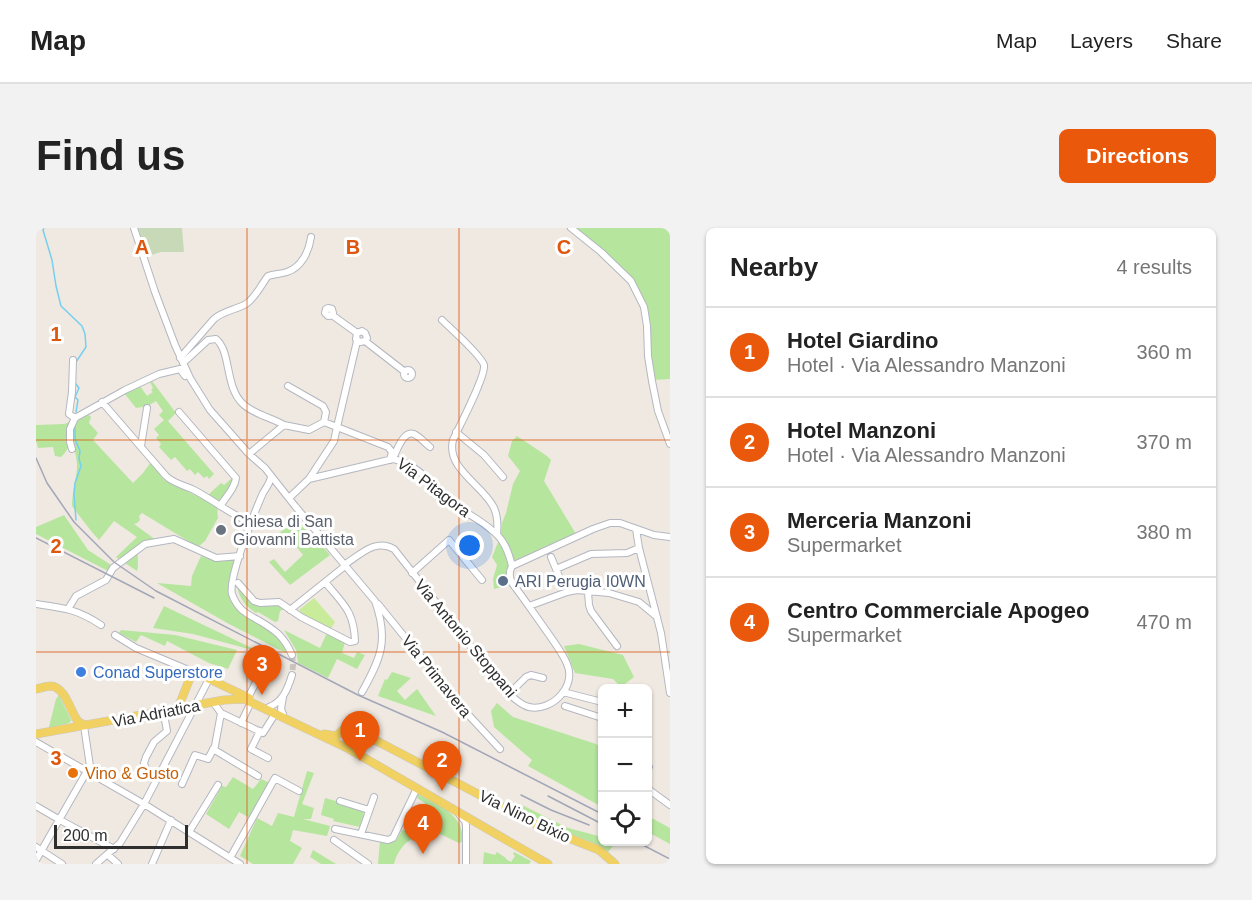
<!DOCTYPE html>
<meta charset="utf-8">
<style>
body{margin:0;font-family:Helvetica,sans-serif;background:#f2f2f2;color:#222}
.controls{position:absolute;right:18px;bottom:18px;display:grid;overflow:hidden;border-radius:9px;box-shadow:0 2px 4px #0004}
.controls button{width:54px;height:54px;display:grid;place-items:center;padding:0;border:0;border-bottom:2px solid #e0e0e0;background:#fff;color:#222;font:30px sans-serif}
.scale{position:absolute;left:18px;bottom:15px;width:134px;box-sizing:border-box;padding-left:6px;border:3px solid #2e2e2e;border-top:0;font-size:16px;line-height:21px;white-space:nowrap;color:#2e2e2e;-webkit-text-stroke:4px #fff;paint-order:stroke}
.you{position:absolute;left:434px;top:318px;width:21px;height:21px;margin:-15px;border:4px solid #fff;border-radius:50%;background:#1a73e8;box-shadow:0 0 0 9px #1a73e833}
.badge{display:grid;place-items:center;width:39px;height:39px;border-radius:50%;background:#ea580c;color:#fff;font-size:20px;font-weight:700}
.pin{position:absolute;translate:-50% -50px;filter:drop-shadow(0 2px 3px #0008)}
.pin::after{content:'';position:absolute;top:32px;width:21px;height:18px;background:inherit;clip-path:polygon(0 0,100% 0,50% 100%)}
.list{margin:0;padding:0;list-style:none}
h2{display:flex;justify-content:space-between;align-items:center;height:78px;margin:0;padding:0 24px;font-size:26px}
h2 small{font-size:20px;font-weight:400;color:#767676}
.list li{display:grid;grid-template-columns:39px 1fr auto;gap:18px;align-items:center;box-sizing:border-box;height:90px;padding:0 24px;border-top:2px solid #e0e0e0}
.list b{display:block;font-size:22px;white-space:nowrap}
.list p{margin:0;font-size:20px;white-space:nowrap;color:#767676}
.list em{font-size:20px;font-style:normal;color:#767676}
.icon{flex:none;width:33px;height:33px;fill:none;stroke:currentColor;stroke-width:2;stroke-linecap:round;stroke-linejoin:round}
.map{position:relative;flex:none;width:634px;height:636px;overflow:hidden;border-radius:9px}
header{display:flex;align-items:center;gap:36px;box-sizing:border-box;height:84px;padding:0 30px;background:#fff;border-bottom:2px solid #e0e0e0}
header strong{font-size:28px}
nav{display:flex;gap:33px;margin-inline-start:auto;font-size:21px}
.intro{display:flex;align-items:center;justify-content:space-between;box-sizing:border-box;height:144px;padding:0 36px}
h1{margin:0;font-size:42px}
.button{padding:15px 27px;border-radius:9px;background:#ea580c;color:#fff;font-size:21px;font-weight:700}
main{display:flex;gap:36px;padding:0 36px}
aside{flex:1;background:#fff;border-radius:9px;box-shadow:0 2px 4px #0004}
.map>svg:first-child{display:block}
</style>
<header>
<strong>Map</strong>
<nav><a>Map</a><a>Layers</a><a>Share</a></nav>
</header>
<div class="intro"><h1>Find us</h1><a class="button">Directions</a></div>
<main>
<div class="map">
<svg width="634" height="636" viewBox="0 0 634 636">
<rect width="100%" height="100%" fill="#efe9e1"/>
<path fill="#b6e59e" d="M533 0H634V151L618 152 611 98H613L611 77 600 57Z
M116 153 140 185 132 193 178 246 173 251 171 248 168 250 162 244 159 247 154 241 151 243 139 229 135 232 123 219 125 216 120 210 123 207 118 201 128 192 123 187 127 183 120 173 112 178 100 180 88 165 104 158 111 168 117 164 115 162 117 160 114 154Z
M53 187 55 189 53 195 62 205 57 212 97 255 107 245 115 234 128 252 181 278 182 290 169 313 162 319 106 285 103 288 104 292 101 295 98 296 120 312 102 319C101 325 103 338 101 343L80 329 101 309 78 293 63 312C53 301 45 290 36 278 36 265 40 253 41 240 42 218 23 198 53 187Z
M34 194C34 207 36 220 25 229L19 228 17 219 2 220 0 213V197L28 196Z
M481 208 511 228 515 232 508 253 540 306 477 335 472 339 471 348 473 357 458 361 457 351 461 337 456 329 465 307 466 295 470 285 477 256 484 243 472 228 476 213Z
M197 249 198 255 184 275 171 268 185 255 188 257Z
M28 287 52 322 75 337 72 343 0 306V299Z
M261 290 294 327 254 357 233 334 238 331 249 344 267 327 252 308 239 317 235 312Z
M165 328 180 333 196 331 198 335 193 355 196 372 238 405 250 420V425L193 396 121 355 155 358 156 348Z
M201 357 216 374 241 376 250 380 244 383 242 393 239 394 222 384 220 385C209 378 203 370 201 357Z
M128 378 224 424 157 406 117 400Z
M85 402 139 407 201 422 192 441 173 435 131 413 129 418 105 407 100 414 83 405Z
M248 402 284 420 291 405 309 414 306 425 318 430 321 424 329 427 321 441 301 431 292 450 262 435 260 422Z
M543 416 587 427 598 449 585 459 577 451 539 445 528 418Z
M356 444 375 450 361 463 369 472 381 461 400 488 342 468 349 451 351 452Z
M23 467 35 492 37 491 33 495 15 500 13 499 20 471Z
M461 475 477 489 560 516 566 521V579L492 538 496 532 458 499 455 483Z
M271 543 278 545 266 576 278 580 275 591H267L294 598 291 608 257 602 254 613 266 620 257 636H217L204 628 221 590 236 598 242 585 258 589Z
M197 549 217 561 225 551 234 555 214 590 203 584 193 601 170 586 186 558 190 559Z
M382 566C402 576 430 588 426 614L423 615 402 605 378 608V610C368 614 360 626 358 636H342L344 613H360L366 602 375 604 389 575 381 570Z
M289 570 329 581 324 599 297 593 298 591 285 587Z
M482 575 532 600 566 609V614H580L572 624 555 614 520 601 481 579Z
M612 588 634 600V616L612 604Z
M277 622 300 636H285L274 629Z
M448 624 459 627 461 624 470 630V631L475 634 479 628 477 626 478 624 495 633 493 636H447Z"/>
<path fill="#c8d9b8" d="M102 0H146L148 24H125L112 28Z"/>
<path fill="#c9ec9a" d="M278 370 299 394 294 402 268 387 263 382Z"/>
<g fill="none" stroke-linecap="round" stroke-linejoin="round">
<path stroke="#75cff0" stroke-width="1.5" d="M8 0 7 2 16 32 20 58 25 78 46 98 49 106 50 119 40 134
M40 184 42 172 39 169 43 160 40 156
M39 195V211L44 223 43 231 45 238 39 255 38 266 40 292"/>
<path stroke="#c8c4bd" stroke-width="6" stroke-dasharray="6 3" stroke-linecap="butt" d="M256 427 257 437 256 447"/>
<g stroke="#b4b7c1" stroke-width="8">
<path id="minor" d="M98 0 119 64 139 117 154 150 174 182 213 226 229 240 259 278 339 373C353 412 345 430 326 464
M535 0 565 24 595 53 608 79 611 98 612 128 616 153 622 183 634 216
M296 87 292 88 289 85 290 81 292 80 296 81 297 85 296 87 321 105
M406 92C414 100 445 127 448 137 450 148 423 199 417 212 410 240 445 256 457 278 462 287 462 296 461 306
M329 113 331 110 329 105 326 103 321 105 320 111 324 114 329 113 369 144
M144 130 178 91C187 83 199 82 210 76 220 69 225 57 232 48 238 46 245 46 251 44 266 39 273 23 275 9
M37 132 36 164 33 186 39 190
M147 135 172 112 180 111C195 123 189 158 206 175 215 185 236 190 248 197
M368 146a4 4 0 1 1 8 0a4 4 0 1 1-8 0Z
M252 158 287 178 290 184 288 194
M66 174 130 248C137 255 147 257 156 261 176 271 194 286 215 295
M143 184 200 250C199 260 190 269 184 278
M420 204 448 227 467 249
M105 218 111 180
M36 221 34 214V201L39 190 89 162 123 146 144 141 149 148
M213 226 248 197 273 202 288 194 301 199 321 113
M357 230C361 223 367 202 378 206 383 208 389 215 394 219
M235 249C234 255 230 260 227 265 219 283 192 350 196 366 198 372 202 378 206 382 211 386 216 389 222 392 239 402 248 408 256 427
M273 251 298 213 301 199 352 219 356 224 354 232
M253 270 273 251 357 231C383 236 401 262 421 278 433 287 448 294 459 305 469 313 473 326 476 338
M600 301 603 320 625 405 634 465
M515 329 525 353
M308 337C324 327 339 310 358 321L470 463C477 469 484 477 493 479 516 484 541 458 531 436 527 426 520 417 514 408 501 390 489 372 476 355 473 348 473 344 476 338
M476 338 557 301 574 295H584L618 307 634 309
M520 341 555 326 591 325 603 320
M376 345 413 312 446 352
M202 355 218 373 224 375 243 374 265 389 314 414 319 413C318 383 307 376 289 354
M552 364 553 377 555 383 581 418
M0 376C28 380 41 381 65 397
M342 376 427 481 464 521
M493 378 531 364 541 362 573 365 603 374 621 389
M32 381 40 368 70 352 77 340 109 316 138 311 180 330 204 328
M254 382 309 338
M79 407 100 420 162 446
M527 464 566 474
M473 466 490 449 495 447 507 450
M247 469 245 481 247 486
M212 470 221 452 217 446
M529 478 566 490
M233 479C247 474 252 460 256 447
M185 485 227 505 239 486
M205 495 215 474
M224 503 215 521 232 530
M0 514 108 576 204 636
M177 521 222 548
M612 541 613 539
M117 548 110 542 108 535 110 529 118 514 131 503 129 492 123 484
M146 556 159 527 172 531 179 518 185 485 177 474
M612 558V561L634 577
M304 573 333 582
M0 578 24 592 78 621
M423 586 429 593 430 597V636
M299 601 352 612 357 610 381 560
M153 604 182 557
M325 606 338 569
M298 612 332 636
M0 619 26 636
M72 627 82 636
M194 630 239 550 263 563
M0 632 54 538 48 498
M60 636 84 615 108 576 173 451
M116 636 135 592"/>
</g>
<g stroke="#c9c9c9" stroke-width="9">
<path id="major" d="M0 461C5 460 10 458 15 458 29 459 34 482 41 492L44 495 50 497
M138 481 144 475 154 450 156 448 163 446 213 470
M0 506 188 472 208 471 313 521 512 636
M288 506 300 508 309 500 318 501 505 599 563 622 579 636"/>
</g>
<use href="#minor" stroke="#fff" stroke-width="6"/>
<use href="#major" stroke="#f2d163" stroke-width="8"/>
<path stroke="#a3a6b8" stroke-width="1.5" d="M0 230 11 255 38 294 78 334 120 363 322 467 406 504 566 586
M0 310 118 370
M485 567 515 582 553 597
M512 568 566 596
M601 614 634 631"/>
</g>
<path fill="none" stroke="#df570e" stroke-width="1.5" stroke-opacity="0.55" d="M211 0V636M423 0V636M0 212H634M0 424H634"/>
<circle fill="#6b7280" stroke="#fff" stroke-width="2" cx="185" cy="302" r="6"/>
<circle fill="#5c6f8a" stroke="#fff" stroke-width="2" cx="467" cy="353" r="6"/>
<circle fill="#3f7fe0" stroke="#fff" stroke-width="2" cx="45" cy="444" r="6"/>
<circle fill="#e8710a" stroke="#fff" stroke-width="2" cx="37" cy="545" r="6"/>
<g text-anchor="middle" stroke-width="6" stroke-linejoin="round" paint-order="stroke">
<g font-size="16" fill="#2e2e2e" stroke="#fff">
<text transform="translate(398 259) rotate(37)" y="6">Via Pitagora</text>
<text transform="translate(430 410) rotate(50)" y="6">Via Antonio Stoppani</text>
<text transform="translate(401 448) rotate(51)" y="6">Via Primavera</text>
<text transform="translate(120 485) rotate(-11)" y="6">Via Adriatica</text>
<text transform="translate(489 588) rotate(26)" y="6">Via Nino Bixio</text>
</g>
<g font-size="16" fill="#5b616d" stroke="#fff" text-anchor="start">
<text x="197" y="299">Chiesa di San<tspan x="197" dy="18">Giovanni Battista</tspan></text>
</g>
<g font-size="16" fill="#4e5e75" stroke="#fff" text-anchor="start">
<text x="479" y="359">ARI Perugia I0WN</text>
</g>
<g font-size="16" fill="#366cbe" stroke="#fff" text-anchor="start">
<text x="57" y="450">Conad Superstore</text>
</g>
<g font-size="16" fill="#c56008" stroke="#fff" text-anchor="start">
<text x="49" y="551">Vino &amp; Gusto</text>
</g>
</g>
<g font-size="20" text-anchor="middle" font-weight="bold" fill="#df570e" stroke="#fff" stroke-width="6" stroke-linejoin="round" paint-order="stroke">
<text x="106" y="26">A</text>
<text x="317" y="26">B</text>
<text x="528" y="26">C</text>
<text x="20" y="113">1</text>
<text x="20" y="325">2</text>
<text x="20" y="537">3</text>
</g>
</svg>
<div class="controls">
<button>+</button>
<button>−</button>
<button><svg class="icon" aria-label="locate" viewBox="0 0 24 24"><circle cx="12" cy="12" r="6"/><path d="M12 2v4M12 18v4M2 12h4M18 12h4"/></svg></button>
</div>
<div class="scale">200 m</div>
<div class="you"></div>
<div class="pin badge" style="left:324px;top:533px">1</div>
<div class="pin badge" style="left:406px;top:563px">2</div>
<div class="pin badge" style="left:226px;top:467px">3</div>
<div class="pin badge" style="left:387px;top:626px">4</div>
</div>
<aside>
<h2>Nearby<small>4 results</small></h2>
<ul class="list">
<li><span class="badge">1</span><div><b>Hotel Giardino</b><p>Hotel · Via Alessandro Manzoni</p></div><em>360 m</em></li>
<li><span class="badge">2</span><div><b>Hotel Manzoni</b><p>Hotel · Via Alessandro Manzoni</p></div><em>370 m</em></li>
<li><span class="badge">3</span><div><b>Merceria Manzoni</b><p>Supermarket</p></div><em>380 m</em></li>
<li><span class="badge">4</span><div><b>Centro Commerciale Apogeo</b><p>Supermarket</p></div><em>470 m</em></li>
</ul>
</aside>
</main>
